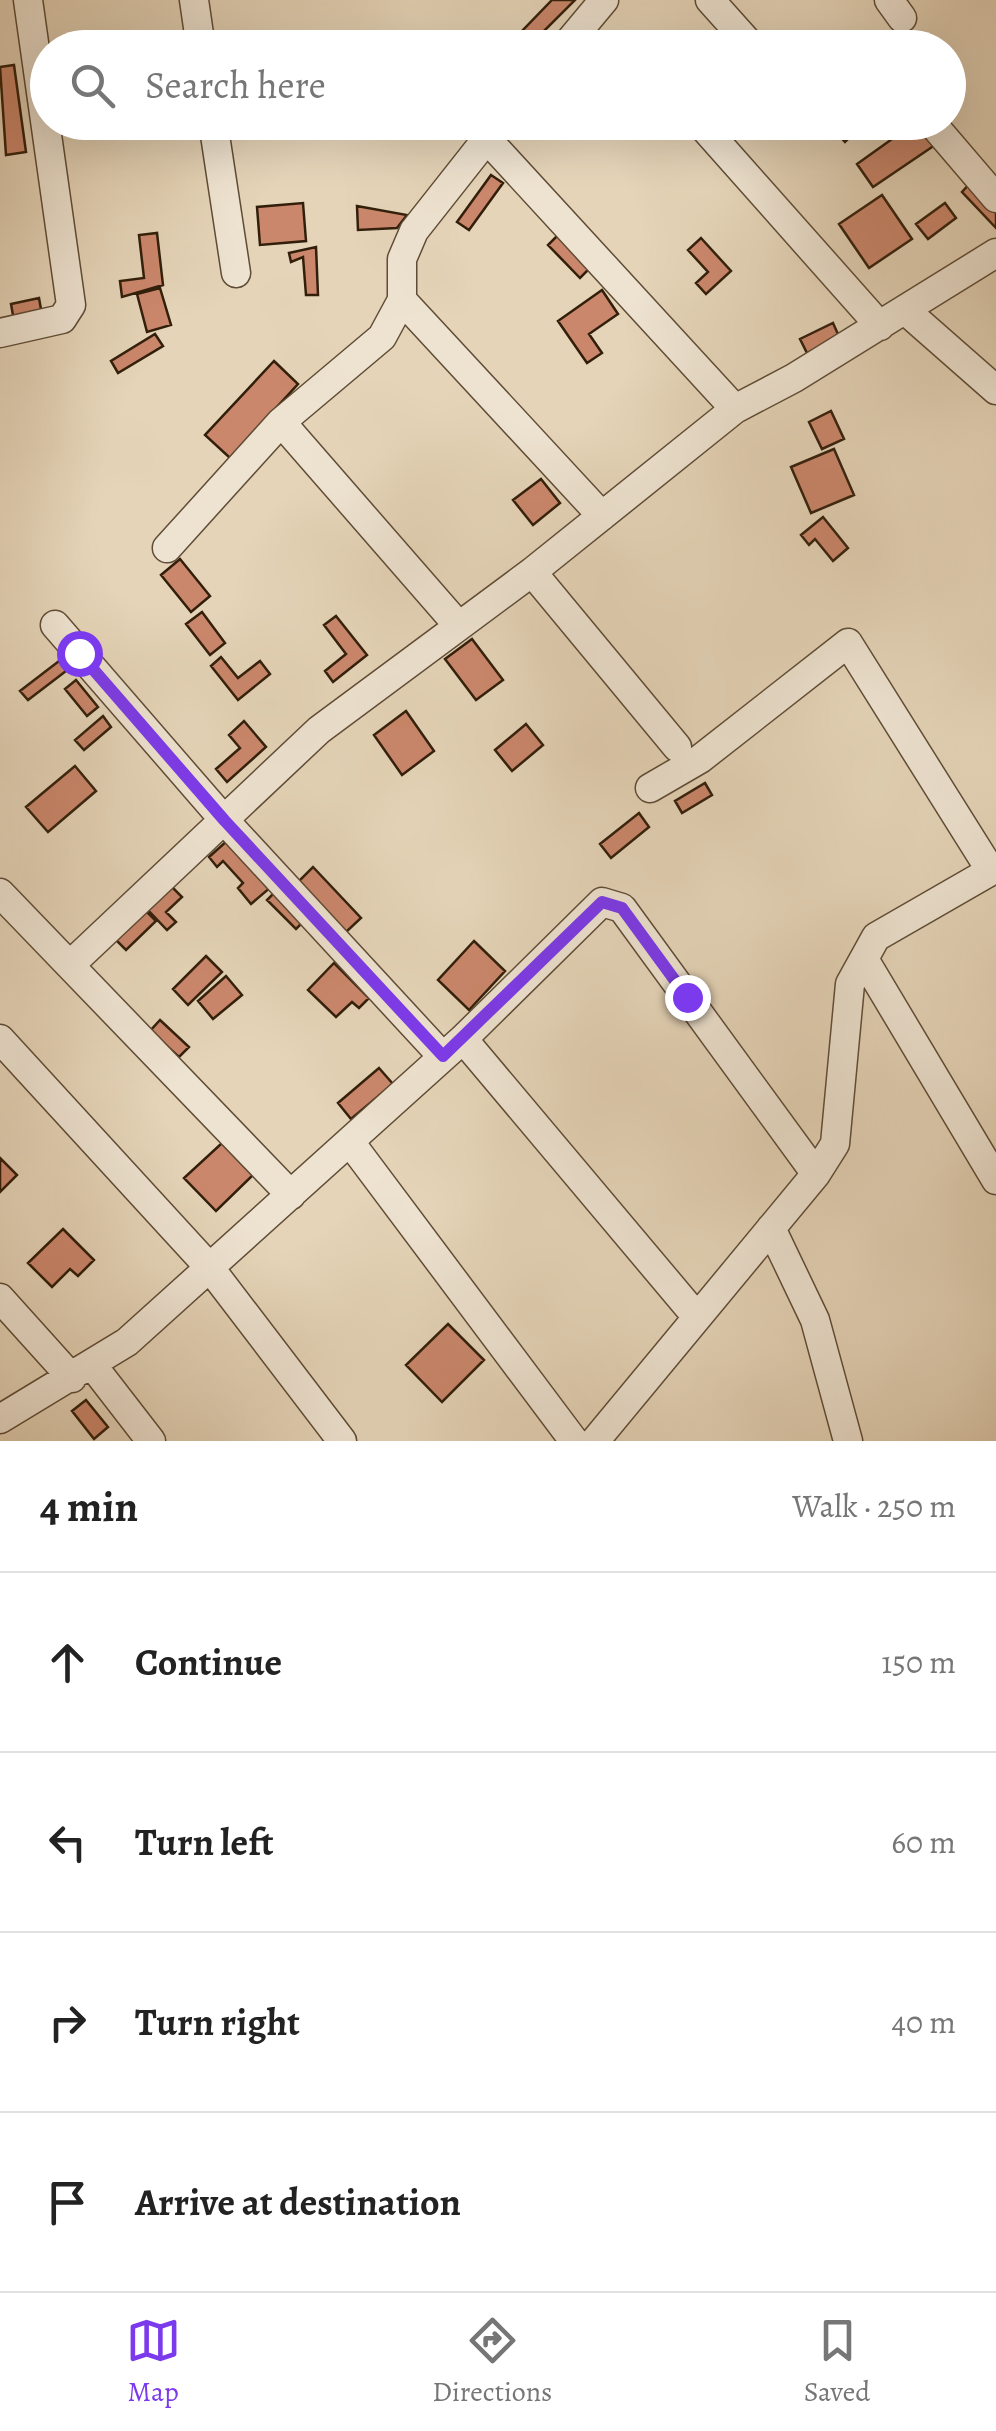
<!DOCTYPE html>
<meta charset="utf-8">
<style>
body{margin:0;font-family:Alegreya,serif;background:#f6f6f6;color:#222}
.stop{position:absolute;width:30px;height:30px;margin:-22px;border:8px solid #7c3aed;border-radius:50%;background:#fff}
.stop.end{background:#7c3aed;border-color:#fff;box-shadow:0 2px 10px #0008}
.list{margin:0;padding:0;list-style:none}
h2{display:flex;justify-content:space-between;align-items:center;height:130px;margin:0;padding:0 40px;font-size:42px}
h2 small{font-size:32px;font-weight:400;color:#767676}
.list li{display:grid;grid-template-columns:65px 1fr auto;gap:30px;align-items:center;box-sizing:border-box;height:180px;padding:0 40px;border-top:2px solid #e0e0e0}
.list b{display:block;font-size:38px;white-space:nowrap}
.list em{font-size:32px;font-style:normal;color:#767676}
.icon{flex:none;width:55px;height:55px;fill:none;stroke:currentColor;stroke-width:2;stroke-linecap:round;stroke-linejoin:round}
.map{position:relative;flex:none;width:996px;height:1441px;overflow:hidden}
.search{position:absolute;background:#fff;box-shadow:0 10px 40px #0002;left:30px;right:30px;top:30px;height:110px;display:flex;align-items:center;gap:25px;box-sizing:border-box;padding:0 35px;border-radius:55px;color:#767676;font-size:38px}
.sheet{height:850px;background:#fff}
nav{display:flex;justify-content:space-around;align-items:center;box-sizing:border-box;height:140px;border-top:2px solid #e0e0e0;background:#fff;font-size:28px;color:#767676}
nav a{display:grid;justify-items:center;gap:5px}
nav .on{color:#7c3aed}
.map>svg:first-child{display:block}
</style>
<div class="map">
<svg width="996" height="1441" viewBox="0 0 996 1441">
<rect width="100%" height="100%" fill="#e5d4b8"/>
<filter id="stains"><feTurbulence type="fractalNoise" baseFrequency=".002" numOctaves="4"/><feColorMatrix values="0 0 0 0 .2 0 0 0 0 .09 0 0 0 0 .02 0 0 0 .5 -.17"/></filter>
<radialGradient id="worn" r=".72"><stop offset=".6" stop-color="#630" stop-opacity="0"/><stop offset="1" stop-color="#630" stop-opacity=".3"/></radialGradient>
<path fill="#cb876c" stroke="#321f0b" stroke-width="2.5" d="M552 0H575L534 41 523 30Z
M896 31 908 48H881L878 44Z
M14 65 26 152 6 155 0 67Z
M827 122H850L857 130 845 142Z
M916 122 935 145 873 187 857 164Z
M491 175 503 183 469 230 457 222Z
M971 182 996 209V228L962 192Z
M882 195 912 239 869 268 839 224Z
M303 203 306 241 260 245 257 207Z
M945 203 956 218 928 239 916 224Z
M357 206 407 215 397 228 358 230Z
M561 232 593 265 580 278 548 245Z
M157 233 163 285 122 297 120 281 144 278 139 235Z
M701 238 731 271 706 294 696 283 708 272 688 250Z
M316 247 318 295H306L303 257 291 262 289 253Z
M160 288 171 325 147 332 137 294Z
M602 290 618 314 589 334 602 353 587 363 558 321Z
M39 298 42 315 14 321 11 304Z
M833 323 841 341 809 357 800 339Z
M155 334 163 346 118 373 111 361Z
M274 361 298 384 230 458 205 435Z
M831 411 844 439 822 449 809 422Z
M834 449 854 495 811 513 791 467Z
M541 479 560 503 533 525 513 500Z
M823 517 848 548 833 561 815 539 809 545 801 535Z
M180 559 210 596 191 612 161 575Z
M202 612 225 643 210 655 186 624Z
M336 616 367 655 333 682 325 671 346 654 324 625Z
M472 639 503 680 476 700 445 659Z
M221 657 238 678 260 661 270 674 238 700 211 666Z
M59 661 66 671 28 700 20 691Z
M76 680 98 707 87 716 65 689Z
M406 711 434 751 402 775 374 735Z
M103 716 111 727 84 750 75 740Z
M244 721 266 747 227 782 216 769 240 748 229 735Z
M526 724 543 745 512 771 495 750Z
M75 766 96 791 48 832 26 807Z
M705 783 712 795 682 813 675 801Z
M639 813 649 827 611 858 600 844Z
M228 840 271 887 251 904 238 888 243 883 223 861 217 867 209 857Z
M313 867 361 918 345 933 298 882Z
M171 886 182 897 166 912 176 922 167 930 147 909Z
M276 891 305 920 296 929 267 900Z
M145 910 156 921 126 950 115 939Z
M474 941 505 971 469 1010 438 980Z
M206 956 222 972 188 1005 173 989Z
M334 963 369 998 359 1008 352 1002 336 1017 308 990Z
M226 976 242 995 213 1019 198 1001Z
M160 1020 189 1047 179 1057 150 1031Z
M379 1068 393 1084 351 1119 338 1103Z
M222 1143 253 1175 216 1211 184 1178Z
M0 1158 17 1175 0 1192Z
M63 1229 94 1260 78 1276 70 1269 52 1287 28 1263Z
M448 1324 484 1360 442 1402 406 1365Z
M86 1400 108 1427 94 1439 72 1411Z"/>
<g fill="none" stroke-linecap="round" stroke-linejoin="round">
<g stroke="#5f4c36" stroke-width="31">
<path id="minor" d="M194 0 201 48
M710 0 753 48
M889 0 902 18
M564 48 604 0
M213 122 236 273
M699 122 880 326
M931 122 996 198
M486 138 735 409
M402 300 602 516
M905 310 996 390
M0 333 62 319 71 305 28 0
M281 422 457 624
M167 548 281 422 382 337 402 300V259L414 231 500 122
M532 572 677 747
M55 625 225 821 443 1057
M650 788 700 759 848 643 991 871
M0 893 291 1195
M864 959 996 1180
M70 965 319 730 532 572 735 409 794 378 996 253
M0 1039 210 1268 342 1441
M463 1039 696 1316
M350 1142 574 1441
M771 1228 815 1320 848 1441
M0 1298 72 1378
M93 1366 151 1441
M0 1419 127 1342 463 1039 602 902 622 908 816 1174
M595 1441 816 1174 835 1144 850 984 876 937 996 868"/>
</g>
<use href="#minor" stroke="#eee3d1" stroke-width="28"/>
</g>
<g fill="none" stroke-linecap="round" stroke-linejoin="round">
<path stroke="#7c3aed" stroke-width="12" d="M79 653 225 821 443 1056 602 902 622 908 687 997"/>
</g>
<rect width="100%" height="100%" filter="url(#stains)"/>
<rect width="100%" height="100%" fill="url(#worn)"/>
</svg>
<div class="stop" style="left:79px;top:653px"></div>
<div class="stop end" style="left:687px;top:997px"></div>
<div class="search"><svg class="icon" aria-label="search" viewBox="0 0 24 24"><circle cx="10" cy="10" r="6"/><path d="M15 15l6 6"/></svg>Search here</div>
</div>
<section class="sheet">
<h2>4 min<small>Walk · 250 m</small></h2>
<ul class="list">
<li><svg class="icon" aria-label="ahead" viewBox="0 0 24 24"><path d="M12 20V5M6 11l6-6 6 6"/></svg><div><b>Continue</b></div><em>150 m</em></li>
<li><svg class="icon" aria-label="left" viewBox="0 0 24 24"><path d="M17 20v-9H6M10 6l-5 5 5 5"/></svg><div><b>Turn left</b></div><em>60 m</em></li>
<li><svg class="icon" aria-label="right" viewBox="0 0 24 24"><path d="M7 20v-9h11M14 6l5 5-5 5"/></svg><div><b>Turn right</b></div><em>40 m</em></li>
<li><svg class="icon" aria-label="arrive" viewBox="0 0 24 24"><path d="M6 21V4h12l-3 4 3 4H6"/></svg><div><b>Arrive at destination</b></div></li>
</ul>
</section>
<nav>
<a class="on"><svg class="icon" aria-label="map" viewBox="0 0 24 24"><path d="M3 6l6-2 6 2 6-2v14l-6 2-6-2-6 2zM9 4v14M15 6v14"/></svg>Map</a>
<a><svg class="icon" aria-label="directions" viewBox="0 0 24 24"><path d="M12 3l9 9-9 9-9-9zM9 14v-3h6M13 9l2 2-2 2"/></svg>Directions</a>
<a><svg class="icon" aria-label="saved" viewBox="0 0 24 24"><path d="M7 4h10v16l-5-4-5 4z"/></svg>Saved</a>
</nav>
